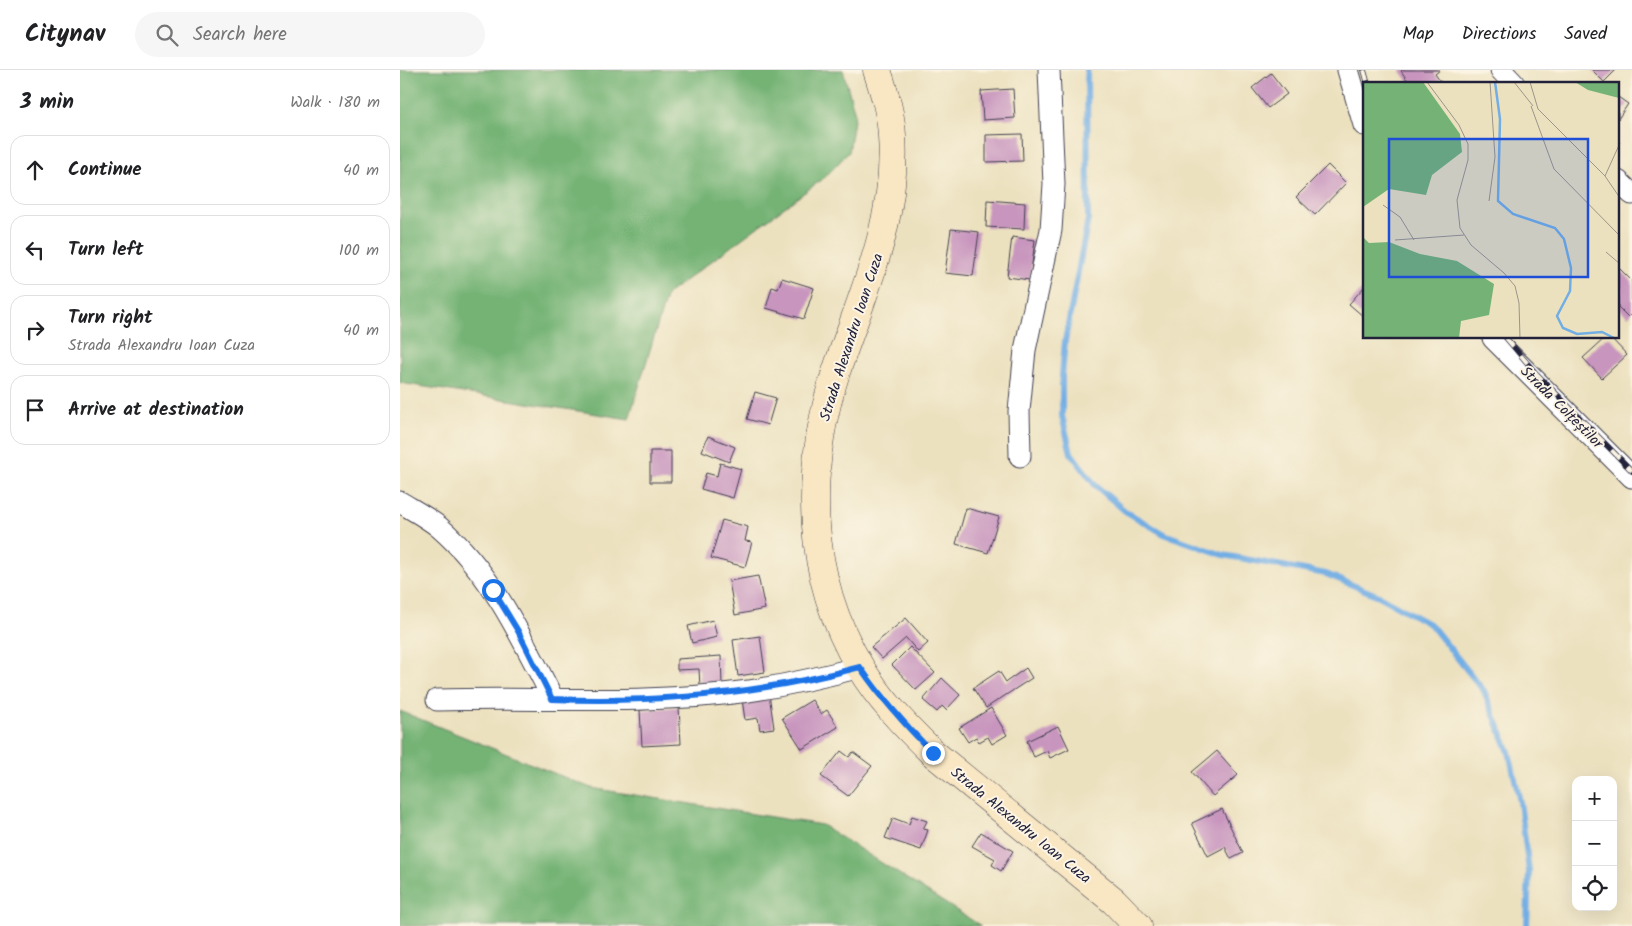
<!DOCTYPE html>
<meta charset="utf-8">
<style>
body{margin:0;font-family:Kalam,sans-serif;background:#f6f6f6;color:#202124}
.controls{position:absolute;right:15px;bottom:15px;display:grid;overflow:hidden;border-radius:10px;box-shadow:0 5px 20px #0002}
.controls button{width:45px;height:45px;display:grid;place-items:center;padding:0;border:0;border-bottom:1px solid #e0e0e0;background:#fff;color:#202124;font:25px sans-serif}
.stop{position:absolute;width:15px;height:15px;margin:-11px;border:4px solid #1a73e8;border-radius:50%;background:#fff}
.stop.end{background:#1a73e8;border-color:#fff;box-shadow:0 1px 5px #0008}
.list{margin:0;padding:0;list-style:none}
h2{display:flex;justify-content:space-between;align-items:center;height:65px;margin:0;padding:0 20px;font-size:21px}
h2 small{font-size:16px;font-weight:400;color:#757577}
.list li{display:grid;grid-template-columns:32px 1fr auto;gap:15px;align-items:center;box-sizing:border-box;height:70px;margin:0 10px 10px;padding:0 10px;border:1px solid #e0e0e0;border-radius:15px}
.list b{display:block;font-size:19px;white-space:nowrap}
.list p{margin:0;font-size:16px;white-space:nowrap;color:#757577}
.list em{font-size:16px;font-style:normal;color:#757577}
.icon{flex:none;width:28px;height:28px;fill:none;stroke:currentColor;stroke-width:2;stroke-linecap:round;stroke-linejoin:round}
.map{position:relative;flex:none;width:1232px;height:856px;overflow:hidden}
header{display:flex;align-items:center;gap:30px;box-sizing:border-box;height:70px;padding:0 25px;background:#fff;border-bottom:1px solid #e0e0e0}
header strong{font-size:24px}
nav{display:flex;gap:28px;margin-inline-start:auto;font-size:18px}
.search{width:350px;height:45px;background:#f6f6f6;display:flex;align-items:center;gap:12px;box-sizing:border-box;padding:0 18px;border-radius:28px;color:#757577;font-size:19px}
main{display:flex}
aside{flex:1;background:#fff}
.map>svg:first-child{display:block}
</style>
<header>
<strong>Citynav</strong>
<div class="search"><svg class="icon" aria-label="search" viewBox="0 0 24 24"><circle cx="10" cy="10" r="6"/><path d="M15 15l6 6"/></svg>Search here</div>
<nav><a>Map</a><a>Directions</a><a>Saved</a></nav>
</header>
<main>
<aside>
<h2>3 min<small>Walk · 180 m</small></h2>
<ul class="list">
<li><svg class="icon" aria-label="ahead" viewBox="0 0 24 24"><path d="M12 20V5M6 11l6-6 6 6"/></svg><div><b>Continue</b></div><em>40 m</em></li>
<li><svg class="icon" aria-label="left" viewBox="0 0 24 24"><path d="M17 20v-9H6M10 6l-5 5 5 5"/></svg><div><b>Turn left</b></div><em>100 m</em></li>
<li><svg class="icon" aria-label="right" viewBox="0 0 24 24"><path d="M7 20v-9h11M14 6l5 5-5 5"/></svg><div><b>Turn right</b><p>Strada Alexandru Ioan Cuza</p></div><em>40 m</em></li>
<li><svg class="icon" aria-label="arrive" viewBox="0 0 24 24"><path d="M6 21V4h12l-3 4 3 4H6"/></svg><div><b>Arrive at destination</b></div></li>
</ul>
</aside>
<div class="map">
<svg width="1232" height="856" viewBox="0 0 1232 856">
<rect width="100%" height="100%" fill="#fcf5e5"/>
<filter id="ink" filterUnits="userSpaceOnUse"><feTurbulence type="fractalNoise" baseFrequency=".02" numOctaves="2"/><feDisplacementMap in="SourceGraphic" scale="10" xChannelSelector="R" yChannelSelector="G"/><feConvolveMatrix kernelMatrix="1 2 1 2 8 2 1 2 1" color-interpolation-filters="sRGB"/></filter>
<filter id="wash" filterUnits="userSpaceOnUse"><feTurbulence type="fractalNoise" baseFrequency=".0096" numOctaves="4" result="noise"/><feDisplacementMap in="SourceGraphic" scale="20" xChannelSelector="R" yChannelSelector="G"/><feGaussianBlur stdDeviation="1.12" result="paint"/><feColorMatrix in="noise" values="0 0 0 0 0 0 0 0 0 0 0 0 0 0 0 0 0 1.4 0 .05"/><feComposite in="paint" operator="in"/></filter>
<g filter="url(#wash)">
<rect width="100%" height="100%" fill="#ece1bf"/>
<path fill="#74b375" stroke="#4b6a58" d="M0 0H443L455 44 449 82 424 108 267 224 229 349 0 313Z
M0 641 191 718 422 755 581 856H0Z"/>
<g fill="none" stroke-linecap="round" stroke-linejoin="round">
<path stroke="#72aee4" stroke-width="6" d="M687 0 688 149 665 271 662 305V346L671 383 695 415 725 441 764 464 823 485 926 504 979 526 1031 555 1084 621 1109 682 1120 732 1129 801 1127 856"/>
</g>
<g id="blocks">
<path fill="#c895be" d="M1002 0H1040L1035 4 1042 14H1010L1001 1Z
M1192 0H1216L1204 12Z
M871 3 887 24 868 38 852 18Z
M613 19 615 48 583 50 581 21Z
M1218 27 1228 34 1218 49Z
M622 64 623 91 586 92V65Z
M928 95 946 113 915 145 896 127Z
M587 130 625 133 624 159 586 157Z
M551 159 579 162 573 206 545 203Z
M612 167 635 170 630 210 607 207Z
M1220 199 1232 211V243L1228 247 1218 237V201Z
M382 208 414 218 404 249 366 238 372 217 378 219Z
M964 217V247L949 234Z
M1205 268H1211L1227 285 1202 308 1183 288Z
M355 322 376 328 368 355 347 349Z
M308 366 335 377 329 392 302 381Z
M250 381H271V412H250Z
M320 393 341 399 333 428 301 419 306 403 317 406Z
M566 438 599 447 588 483 556 474Z
M322 450 348 457 345 471 352 472 345 497 311 488Z
M358 506 365 539 335 545 329 511Z
M506 548 528 573 518 582 506 568 482 589 471 577Z
M313 550 317 567 292 573 288 556Z
M360 566 365 602 338 606 333 570Z
M510 577 535 603 516 620 492 595Z
M321 586 322 616 300 617 299 599 277 600V589Z
M626 598 632 608 586 638 573 618 599 601 606 612Z
M542 608 560 625 546 640 542 636 537 642 523 630Z
M369 624 374 658 360 660 358 648 345 650 342 629Z
M412 630 421 644 427 640 438 657 402 679 382 648Z
M279 637 281 674 242 676 240 640Z
M591 638 607 665 592 674 588 667 579 672 576 667 568 672 559 658Z
M658 656 669 679 650 688 647 681 634 687 627 671Z
M441 681 449 687 453 682 472 696 448 726 421 706Z
M817 681 838 705 813 726 792 702Z
M822 739 843 783 831 789 825 777 808 786 792 753Z
M512 746 527 751 523 759 528 760 521 780 485 768 493 748 509 754Z
M581 762 613 781 601 801 592 795 595 789 572 776Z"/>
</g>
</g>
<g filter="url(#ink)">
<use href="#blocks" fill-opacity="0" stroke="#403f4f" stroke-width="1"/>
<g fill="none" stroke-linecap="round" stroke-linejoin="round">
<g stroke="#403f4f" stroke-width="23">
<path id="street" d="M948 0 964 55
M1101 0 1114 14
M1218 111 1232 124
M1093 268 1232 407
M620 386 619 341 625 280 651 160 654 114 649 0
M0 432C13 440 28 448 39 457 92 503 122 568 153 629
M37 630C140 627 245 635 349 621 386 615 423 607 460 597"/>
</g>
<g stroke="#403f4f" stroke-width="29">
<path id="secondary" d="M477 0C484 22 491 43 492 66 498 151 462 224 436 302 404 401 406 506 460 597 479 629 506 657 533 683L714 831 738 856"/>
</g>
<use href="#street" stroke="#fff" stroke-width="21"/>
<use href="#secondary" stroke="#f9e7c3" stroke-width="28"/>
<g stroke="#22223b" stroke-width="5.5">
<path id="rail" d="M964 0 968 14
M1106 268 1134 301 1232 401"/>
</g>
<use href="#rail" stroke="#fcf5e5" stroke-width="4" stroke-dasharray="11" stroke-linecap="butt"/>
</g>
</g>
<g fill="none" stroke-linecap="round" stroke-linejoin="round" filter="url(#ink)">
<path stroke="#1a73e8" stroke-width="6" d="M93 520 118 561 152 629C256 633 360 624 460 597 482 629 506 656 533 683"/>
</g>
<g text-anchor="middle" stroke-width="4" stroke-linejoin="round" paint-order="stroke">
<g font-size="15" fill="#22223b" stroke="#fcf5e5">
<text transform="translate(451 267) rotate(-72)" y="5">Strada Alexandru Ioan Cuza</text>
<text transform="translate(1162 337) rotate(45)" y="5">Strada Colțeștilor</text>
<text transform="translate(621 755) rotate(39)" y="5">Strada Alexandru Ioan Cuza</text>
</g>
</g>
<g transform="translate(963 12)">
<rect width="256" height="256" fill="#ece1bf"/>
<path d="M0 0H60L97 52 99 70 69 93 63 113 26 107 0 125ZM212 0H256V16L225 8ZM0 155 6 161 26 160 57 172 94 179 131 202 126 233 98 239 96 256H0Z" fill="#74b375"/>
<path fill="none" stroke="#72aee4" stroke-width="2.5" d="M132 0 137 37 135 119 150 132 192 146 201 157 208 186 207 209 194 234 200 246 214 252 239 250 251 256"/>
<path fill="none" stroke="#9b958a" stroke-width="1" d="M64 0 96 43 105 62V78L94 118 97 146 108 163 141 191 152 204 156 221 157 256M151 0 170 24M167 0 175 27 242 94 257 116M168 24 191 87 257 154M242 94 257 61M126 119 132 75 127 0M20 123 37 135 51 158M32 158 101 153M243 170 257 182"/>
<path fill="#1d4ed8" fill-opacity="0.15" stroke="#1d4ed8" stroke-width="2.5" d="M26 57H225V195H26Z"/>
<rect width="256" height="256" fill="none" stroke="#22223b" stroke-width="2.5"/>
</g>
</svg>
<div class="controls">
<button>+</button>
<button>−</button>
<button><svg class="icon" aria-label="locate" viewBox="0 0 24 24"><circle cx="12" cy="12" r="6"/><path d="M12 2v4M12 18v4M2 12h4M18 12h4"/></svg></button>
</div>
<div class="stop" style="left:93px;top:520px"></div>
<div class="stop end" style="left:533px;top:683px"></div>
</div>
</main>
